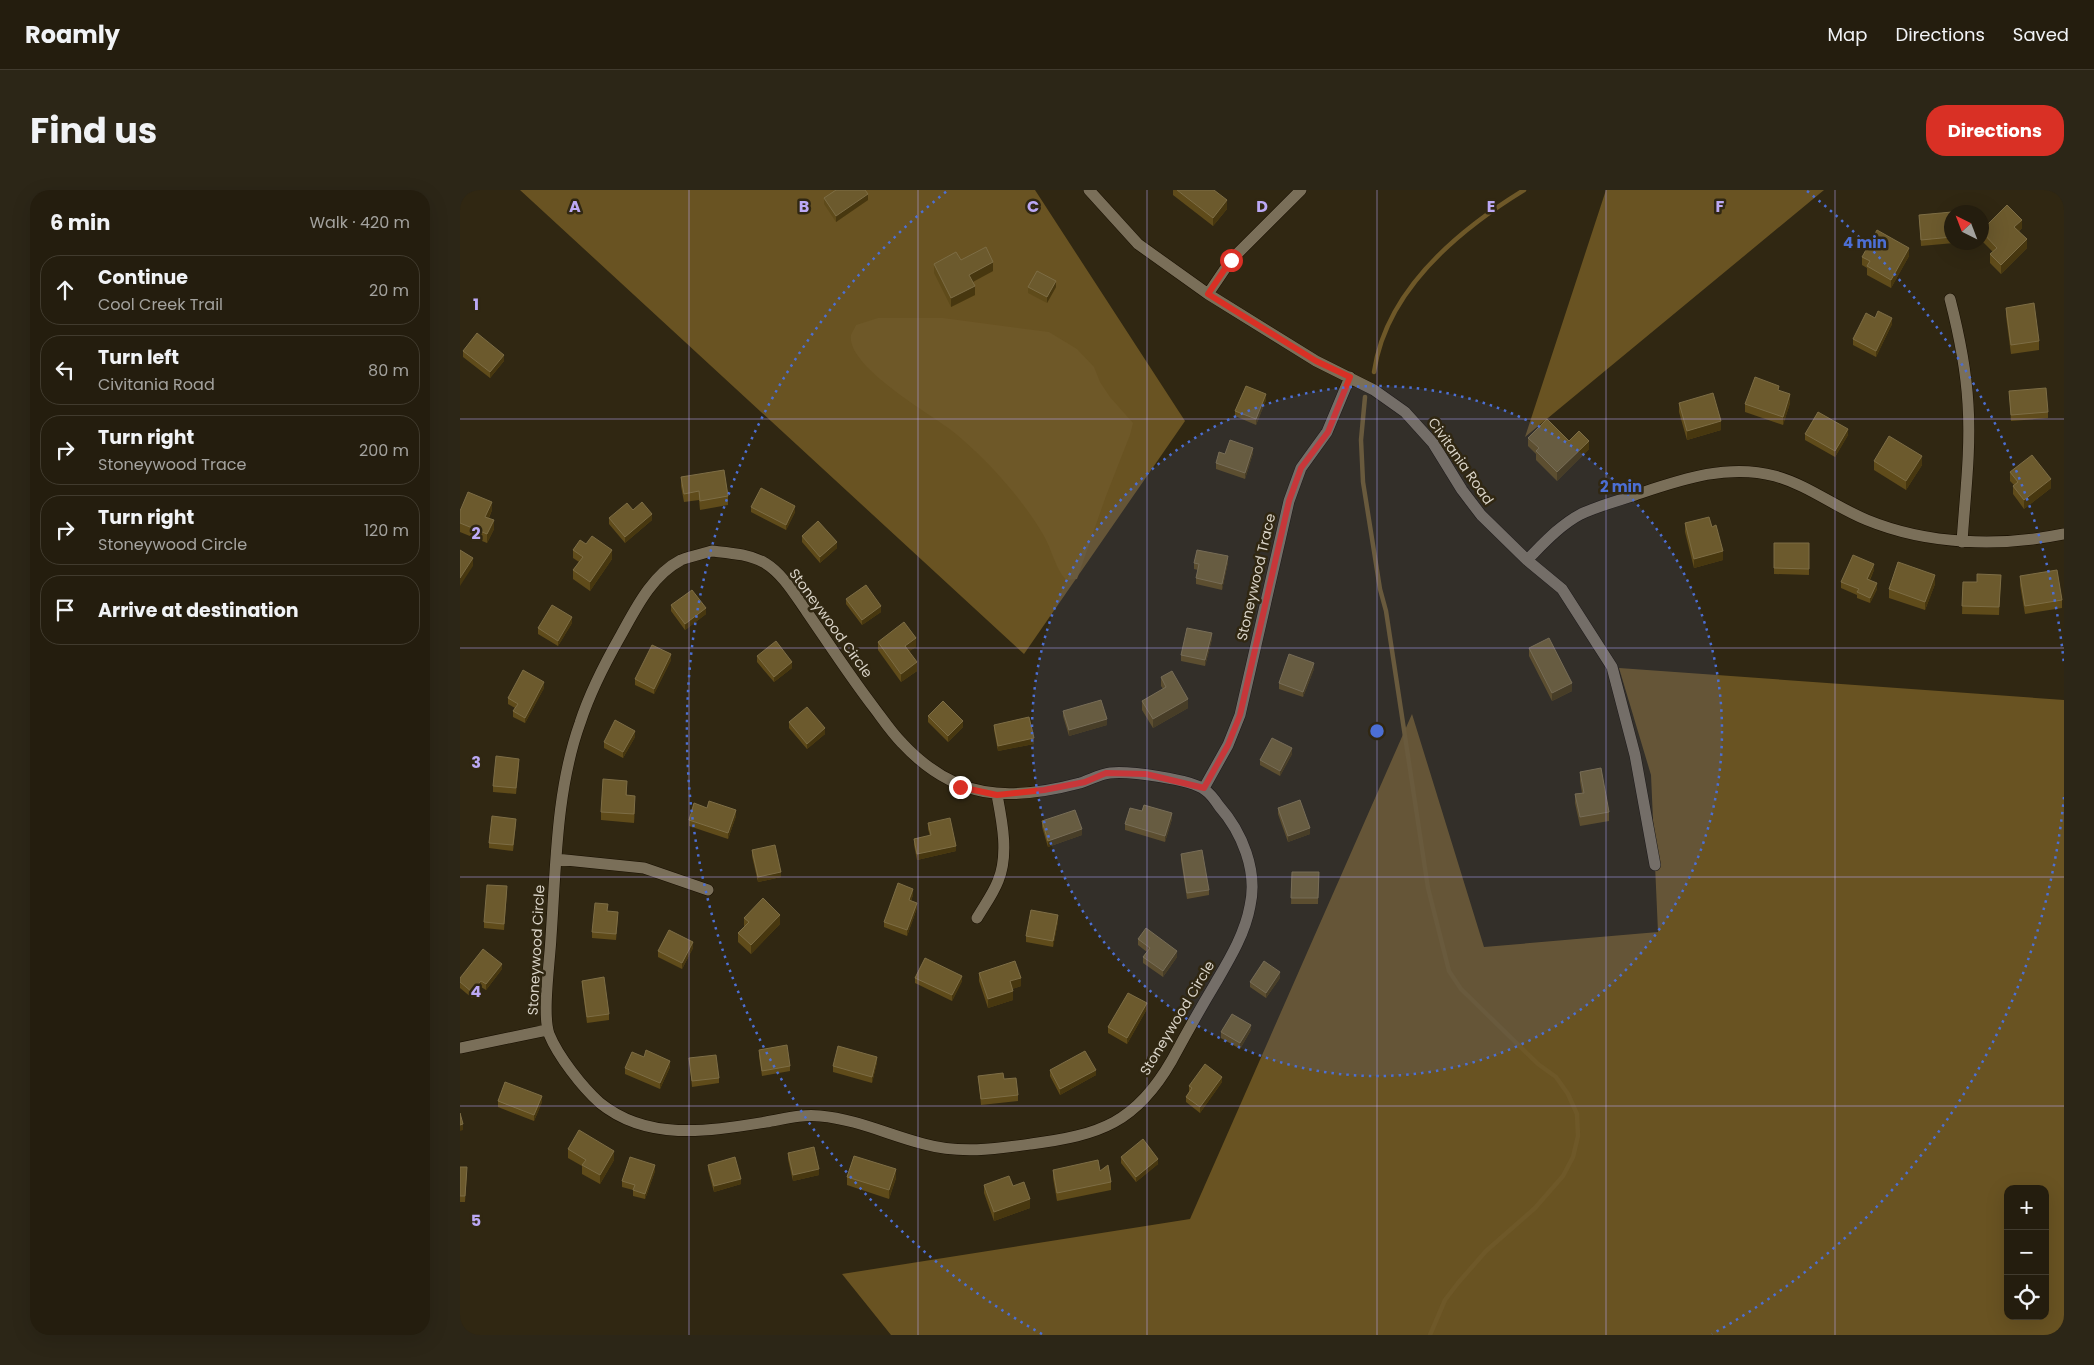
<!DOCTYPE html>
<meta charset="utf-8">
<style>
body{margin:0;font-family:Poppins,sans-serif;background:#2c2617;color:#f1f3f6}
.controls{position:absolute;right:15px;bottom:15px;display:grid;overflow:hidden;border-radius:10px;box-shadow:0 5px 20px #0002}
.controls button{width:45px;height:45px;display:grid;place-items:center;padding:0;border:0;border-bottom:1px solid #413b2e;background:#241d0e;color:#f1f3f6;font:25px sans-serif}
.compass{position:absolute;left:1484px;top:15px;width:45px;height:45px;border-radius:50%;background:#241d0e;box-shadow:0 5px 20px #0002;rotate:318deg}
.stop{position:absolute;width:15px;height:15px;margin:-11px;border:4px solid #d93025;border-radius:50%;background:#fff}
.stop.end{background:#d93025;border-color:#fff;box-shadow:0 1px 5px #0008}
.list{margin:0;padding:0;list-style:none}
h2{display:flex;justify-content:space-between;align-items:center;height:65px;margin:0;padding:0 20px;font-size:21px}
h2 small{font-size:16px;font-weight:400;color:#a3a29e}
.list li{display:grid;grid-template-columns:32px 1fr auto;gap:15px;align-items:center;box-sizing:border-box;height:70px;margin:0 10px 10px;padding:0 10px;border:1px solid #413b2e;border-radius:20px}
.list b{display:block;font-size:19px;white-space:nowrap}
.list p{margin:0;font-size:16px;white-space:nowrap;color:#a3a29e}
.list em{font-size:16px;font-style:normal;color:#a3a29e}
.icon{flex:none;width:28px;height:28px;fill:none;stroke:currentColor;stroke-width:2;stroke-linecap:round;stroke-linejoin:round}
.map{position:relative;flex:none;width:1604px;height:1145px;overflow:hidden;border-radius:20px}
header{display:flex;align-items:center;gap:30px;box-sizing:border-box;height:70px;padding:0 25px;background:#241d0e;border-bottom:1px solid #413b2e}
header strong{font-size:24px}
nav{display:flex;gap:28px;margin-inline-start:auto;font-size:18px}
.intro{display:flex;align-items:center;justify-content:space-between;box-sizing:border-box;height:120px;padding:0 30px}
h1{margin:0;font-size:35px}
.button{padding:12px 22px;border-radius:20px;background:#d93025;color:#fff;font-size:18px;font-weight:700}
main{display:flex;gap:30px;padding:0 30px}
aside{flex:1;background:#241d0e;border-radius:20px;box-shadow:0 5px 20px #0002}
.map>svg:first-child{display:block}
</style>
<header>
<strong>Roamly</strong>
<nav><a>Map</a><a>Directions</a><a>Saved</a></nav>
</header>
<div class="intro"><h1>Find us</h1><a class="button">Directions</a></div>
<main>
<aside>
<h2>6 min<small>Walk · 420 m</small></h2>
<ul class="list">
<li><svg class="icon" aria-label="ahead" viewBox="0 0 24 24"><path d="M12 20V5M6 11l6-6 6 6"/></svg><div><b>Continue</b><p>Cool Creek Trail</p></div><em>20 m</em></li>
<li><svg class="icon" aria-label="left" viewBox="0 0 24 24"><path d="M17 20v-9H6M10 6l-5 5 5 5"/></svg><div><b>Turn left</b><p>Civitania Road</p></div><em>80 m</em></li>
<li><svg class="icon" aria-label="right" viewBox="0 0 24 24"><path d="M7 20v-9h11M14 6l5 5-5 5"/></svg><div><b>Turn right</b><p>Stoneywood Trace</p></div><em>200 m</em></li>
<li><svg class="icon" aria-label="right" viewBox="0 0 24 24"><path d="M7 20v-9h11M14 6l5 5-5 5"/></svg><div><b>Turn right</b><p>Stoneywood Circle</p></div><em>120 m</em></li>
<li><svg class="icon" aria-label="arrive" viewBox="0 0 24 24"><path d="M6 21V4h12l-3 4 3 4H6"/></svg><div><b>Arrive at destination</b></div></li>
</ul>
</aside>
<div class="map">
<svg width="1604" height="1145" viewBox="0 0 1604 1145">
<rect width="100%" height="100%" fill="#302712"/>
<path fill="#695322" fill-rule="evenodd" d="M60 0H575L725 231 564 464Z
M1146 0H1364L1065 247Z
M1159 478 1604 510V1145H431L382 1084 730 1029 952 524 1024 757 1198 742 1191 585ZM1548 999H1585V1126H1548Z"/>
<path fill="#6e5828" d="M418 128H483L589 142 617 159 634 177 640 192 650 207 673 233 670 245 646 306 617 389 606 390C595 378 592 360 584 346 562 308 525 267 491 240 469 223 386 176 391 145 392 142 395 138 396 135Z"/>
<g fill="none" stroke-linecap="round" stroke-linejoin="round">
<path stroke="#6e5828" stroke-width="4.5" d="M914 182C926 100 997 41 1064 0
M905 207 901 250 903 292 920 399 926 421 968 698 989 781 1001 799 1078 874 1096 887 1108 904 1117 924 1118 946 1113 967 1103 986 1075 1018 1026 1061 998 1093 985 1110 970 1145"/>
<g stroke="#180f00" stroke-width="12">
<path id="minor" d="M629 0 678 54 748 104 856 171 914 200 945 222 973 253 1002 300 1021 325 1067 370 1102 399 1152 477 1175 565 1195 675
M748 104 771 70 841 0
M1490 109C1499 144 1506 178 1508 214 1511 260 1505 306 1502 352
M252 361C270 363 289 364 305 373 323 384 335 405 347 422 369 454 391 488 415 519 424 531 432 543 442 553 495 610 548 612 620 593 630 590 640 584 650 583 669 581 731 589 745 600 751 604 755 610 759 616 782 642 798 681 790 716 785 744 769 770 755 794 740 819 726 844 712 870 676 933 640 945 571 954 535 959 500 964 464 954 429 945 396 929 360 926 341 924 324 929 306 932 250 941 188 952 140 913 122 897 98 866 89 844 82 824 90 770 91 747 96 676 96 600 120 533 130 502 145 473 161 445 176 418 192 385 221 370 231 366 242 364 252 361Z
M1067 370C1083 354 1100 335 1121 324 1138 316 1157 311 1175 305 1220 290 1267 273 1315 286 1348 295 1375 317 1407 330 1468 355 1540 357 1604 344
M744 598 768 555 780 525 829 311 841 278 867 242 890 187
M96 669 184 678 248 700
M517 728C524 716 533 704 538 691 549 665 542 631 537 605
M0 858 87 840"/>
</g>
<use href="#minor" stroke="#7a6f59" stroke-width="11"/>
</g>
<path fill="#5f4b1a" d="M713 0H754L767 19 753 36 713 5Z
M364 8 408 10 376 32 364 14Z
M1492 22V52L1494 53 1461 56 1459 25Z
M1562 38 1559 41 1567 58 1541 84 1530 73V64L1533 62 1522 51V40Z
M1449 66 1431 98 1407 85V78L1402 75V67Z
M501 70 533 81 513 92 515 105 491 117 474 83V74Z
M568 97H596L587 113 568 103Z
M1546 118 1579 151V160L1551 164 1546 126Z
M1415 128 1432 134 1416 167 1393 155V149Z
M3 161 44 171 30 188 3 167Z
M1549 201 1588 222V228L1551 231Z
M806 210 796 235 775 226V221Z
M1219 213 1261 240 1227 250 1219 222Z
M1330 213 1323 235 1285 222V214Z
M1345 244 1388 245 1375 267 1345 250Z
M1068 248 1109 251 1129 259 1097 291 1076 270V264L1068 256Z
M793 263 785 289 756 279V273L765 264Z
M1414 271 1462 275 1446 300 1414 280Z
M1550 282 1591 298 1564 319 1553 304V296L1554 295 1550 291Z
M221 287 268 306V315L240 320 239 310 224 312 221 296Z
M291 317 335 322 326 340 291 322Z
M32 320 29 328 34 339 27 353 0 342V321Z
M173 320 192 330 165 353 149 334V328Z
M1225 333 1252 337 1263 370 1234 378 1225 342Z
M342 346 377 358 360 373 342 352Z
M1314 353H1349V385L1314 384Z
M126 354 152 369 130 401 113 389V380L119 372 113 368V360Z
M768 372 762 400 736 394V388L738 380 734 379V373Z
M1414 380 1410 390 1417 399 1410 413 1397 408V405L1381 398V392Z
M1541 385 1539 425 1502 424 1503 392H1517Z
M1560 386 1602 410V418L1565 424 1560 395Z
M1475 394 1465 420 1429 408V399Z
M386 409 421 422 402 435 386 414Z
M211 415 246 424 225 440 211 421Z
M112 433 98 456 78 444V438Z
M752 449 745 476 721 471V465Z
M418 452 456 457 449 461 457 481 441 492 418 460Z
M1069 458 1112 501 1092 511 1069 466Z
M297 466 332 478 314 492 297 472Z
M211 470 194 504 175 495V489Z
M854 479 843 507 819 499V493Z
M701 487 728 518 693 538 682 520V511L703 499 701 496Z
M84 498 65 533 53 527V521L55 518 48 514V508Z
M603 521 647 535 609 546 603 526Z
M468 526 503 537 488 552 468 532Z
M329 532 365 544 347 559 329 538Z
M534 535 574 554 538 561 534 540Z
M175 547 163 568 144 558V552Z
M832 564 820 586 800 575V570Z
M59 574 56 604 33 602V596Z
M1120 582 1149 622V631L1120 636 1115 613V604L1122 603 1120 591Z
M167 599V605L175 615 174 633 141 630V622Z
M818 618 850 644 828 652 818 624Z
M682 621 712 629 705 652 665 640V634Z
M276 626 268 649 229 636V630Z
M582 631 622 645 588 657 582 637Z
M468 633 496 661 457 670 454 655V649L470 646 468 639Z
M56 634 53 661 29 658V653Z
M292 660 321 687 298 692 292 666Z
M721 664 749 700V705L727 709 721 670Z
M832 682H859L858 714H831Z
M47 702 44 740 24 738V732Z
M453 705 451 711 457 718 447 746 424 737V732Z
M158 728 156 750 132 748V742Z
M284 728 320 734 291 764 278 752V743L284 737Z
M598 731 593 757 566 752V746Z
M678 749 717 767 703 787 683 773V767L687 762 678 755Z
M233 758 222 779 198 767V761Z
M42 779 26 800 21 797 12 808 0 798V788Z
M519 783 561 796 552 799 553 810 528 818 519 791Z
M455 788 502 791 492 811 455 793Z
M820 788 806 808 790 797V792Z
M122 791 149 824V830L127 833 122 796Z
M687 819 667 854 648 843V837Z
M791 840 780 859 761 848V842Z
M299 860 330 876V881L302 886 299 866Z
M184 867 210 877 200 899 165 884V878Z
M229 868 259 888V893L232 897Z
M417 872 412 893 373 882V876Z
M590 880 636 885 600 905 590 886Z
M518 886 558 905V911L521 915Z
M762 892 740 923 726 912V907L729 902V896Z
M38 911 82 912 74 931 38 917Z
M108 959 154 970 140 994 122 984V976L108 968Z
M328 963 359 985 333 991 328 969Z
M661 967 698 974 676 992 661 973Z
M248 975 281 994 254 1002 248 980Z
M0 977 7 983 5 1012H0Z
M593 980 640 981 651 992V1000L597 1011 593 988Z
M195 981 185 1009 173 1006V1000L162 997V991Z
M387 987 436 988 429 1009 387 995Z
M524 995 553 996 570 1018 534 1031 524 1003Z"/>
<path fill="#47370f" d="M408 4V10L376 32V26Z
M767 10V19L753 36V28Z
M1562 30V38L1554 45V37Z
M1567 49V58L1541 84V75Z
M1449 58V66L1431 98V90Z
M533 72V81L509 94V85Z
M596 91V97L587 113V107Z
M515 96V105L491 117V108Z
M1432 128V134L1416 167V161Z
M44 165V171L30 188V182Z
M806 204V210L796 235V229Z
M1330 204V213L1323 235V227Z
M1261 231V240L1227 250V241Z
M1388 239V245L1375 267V261Z
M1129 251V259L1097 291V282Z
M793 258V263L785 289V283Z
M1462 266V275L1446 300V291Z
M1591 289V298L1564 319V310Z
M32 312V320L25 336V327Z
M335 316V322L326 340V335Z
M192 324V330L165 353V347Z
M34 330V339L27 353V344Z
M377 352V358L360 373V367Z
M152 360V369L130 401V392Z
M1263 361V370L1234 378V369Z
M768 366V372L762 400V394Z
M13 368V376L0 396V388Z
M1414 374V380L1407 395V389Z
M1475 385V394L1465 420V412Z
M1417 393V399L1410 413V408Z
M421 416V422L402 435V430Z
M246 418V424L225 440V434Z
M112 427V433L98 456V451Z
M752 443V449L745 476V470Z
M456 448V457L445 464V456Z
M211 464V470L194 504V499Z
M332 472V478L314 492V487Z
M457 472V481L441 492V484Z
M854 473V479L843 507V502Z
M84 492V498L65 533V528Z
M1112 493V501L1092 511V503Z
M728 509V518L693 538V529Z
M647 529V535L609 546V540Z
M503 531V537L488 552V546Z
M365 538V544L347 559V554Z
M175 541V547L163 568V562Z
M574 548V554L538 561V556Z
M832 558V564L820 586V581Z
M175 606V615L174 633V624Z
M276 620V626L268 649V643Z
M712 623V629L705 652V646Z
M850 638V644L828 652V646Z
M622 639V645L588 657V651Z
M496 656V661L457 670V664Z
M321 682V687L298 692V687Z
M453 699V705L449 716V710Z
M457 713V718L447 746V740Z
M320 725V734L291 764V755Z
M598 725V731L593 757V751Z
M233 752V758L222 779V773Z
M717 761V767L703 787V781Z
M42 774V779L26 800V794Z
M820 782V788L806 808V803Z
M502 786V791L492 811V805Z
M561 788V796L550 800V791Z
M21 791V797L12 808V802Z
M553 801V810L528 818V809Z
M687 813V819L667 854V848Z
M791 835V840L780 859V853Z
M417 867V872L412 893V887Z
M210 871V877L200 899V893Z
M636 880V885L600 905V899Z
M762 887V892L740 923V917Z
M82 906V912L74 931V925Z
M3 934V940L0 941V935Z
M154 961V970L140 994V985Z
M698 969V974L676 992V987Z
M195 975V981L185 1009V1004Z
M359 979V985L333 991V985Z
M436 979V988L429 1009V1000Z
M281 989V994L254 1002V996Z
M570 1009V1018L534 1031V1022Z"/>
<path fill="#6c5a2d" stroke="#7d6d45" d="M376 0H405L408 4 376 26 364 8Z
M717 0H754L767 10 753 28Z
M1547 15 1562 30 1554 37 1567 49 1541 75 1530 64 1537 58 1522 42V40Z
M1492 22V47L1461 50 1459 25Z
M1417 40 1449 58 1431 90 1407 76 1410 71 1402 67Z
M526 57 533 72 509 85 515 96 491 108 474 74 496 62 501 70Z
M577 81 596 91 587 107 568 97Z
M1574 113 1579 151 1551 155 1546 118Z
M1418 121 1432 128 1416 161 1393 149 1406 123 1415 128Z
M17 143 44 165 30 182 3 161Z
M1295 187 1319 196 1318 200 1330 204 1323 227 1285 214Z
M786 196 806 204 796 229 775 221Z
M1586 198 1588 222 1551 225 1549 201Z
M1253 203 1261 231 1227 241 1219 213Z
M1358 222 1388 239 1375 261 1345 244Z
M1087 229 1109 251 1119 241 1129 251 1097 282 1076 261 1079 258 1068 248Z
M1429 246 1462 266 1446 291 1414 271Z
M770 250 793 258 785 283 756 273 759 262 765 264Z
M1572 265 1591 289 1564 310 1553 296 1558 292 1550 282Z
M264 280 268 306 240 311 239 301 224 304 221 287Z
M301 298 335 316 326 335 291 317Z
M8 302 32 312 25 327 34 330 27 344 0 333V321Z
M182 312 192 324 165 347 149 328 167 313 173 320Z
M1249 327 1252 337 1256 335 1263 361 1234 369 1225 333Z
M358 331 377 352 360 367 342 346Z
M132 346 152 360 130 392 113 380 123 367 113 360 120 350 126 354Z
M1314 353H1349V379L1314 378Z
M0 360 13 368 0 388Z
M737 360 768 366 762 394 736 388 739 374 734 373Z
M1393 365 1414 374 1407 389 1417 393 1410 408 1397 402 1399 399 1381 392Z
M1438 372 1475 385 1465 412 1429 399Z
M1597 380 1602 410 1565 416 1560 386Z
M1517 384 1541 385 1539 417 1502 416 1503 392H1517Z
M406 395 421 416 402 430 386 409Z
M232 400 246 418 225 434 211 415Z
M92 415 112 427 98 451 78 438Z
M444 432 456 448 445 456 457 472 441 484 418 452Z
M727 438 752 443 745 470 721 465Z
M1089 448 1112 493 1092 503 1069 458Z
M316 451 332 472 314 487 297 466Z
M192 455 211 464 194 499 175 489Z
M829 464 854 473 843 502 819 493Z
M63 480 84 492 65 528 53 521 58 514 48 508Z
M712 481 728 509 693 529 682 511 706 497 701 487Z
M641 510 647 529 609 540 603 521Z
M483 511 503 531 488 546 468 526Z
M347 517 365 538 347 554 329 532Z
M569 527 574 548 538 556 534 535Z
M155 530 175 541 163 562 144 552Z
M812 548 832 558 820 581 800 570Z
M36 566 59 569 56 598 33 596Z
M1141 578 1149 622 1120 627 1115 604 1124 603 1120 582Z
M143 589 167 591 166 605 175 606 174 624 141 622Z
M840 610 850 638 828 646 818 618Z
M249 611 276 620 268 643 229 630 234 613 247 618Z
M684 615 712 623 705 646 665 634 670 618 682 621Z
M615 620 622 639 588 651 582 631Z
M32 626 56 629 53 655 29 653Z
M490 628 496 656 457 664 454 649 471 645 468 633Z
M315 655 321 682 298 687 292 660Z
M742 660 749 700 727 703 721 664Z
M832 682H859L858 708H831Z
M438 693 453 699 449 710 457 713 447 740 424 732Z
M27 695 47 696 44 734 24 732Z
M303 708 320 725 291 755 278 743 289 732 284 728Z
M135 713 148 714 147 721 158 722 156 744 132 742Z
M571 720 598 725 593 751 566 746Z
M686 738 717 761 703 781 683 767 690 758 678 749Z
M209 740 233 752 222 773 198 761Z
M23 759 42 774 26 794 21 791 12 802 0 792V788Z
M465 768 502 786 492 805 455 788Z
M555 771 561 788 550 791 553 801 528 809 519 783Z
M804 771 820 782 806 803 790 792Z
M144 787 149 824 127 827 122 791Z
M668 803 687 813 667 848 648 837Z
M772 824 791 835 780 853 761 842Z
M327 855 330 876 302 881 299 860Z
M378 856 417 867 412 887 373 876Z
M186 860 210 871 200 893 165 878 172 862 184 867Z
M625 861 636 880 600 899 590 880Z
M256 865 259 888 232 891 229 868Z
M745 874 762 887 740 917 726 907 732 898 729 896Z
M543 883 544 889 556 888 558 905 521 909 518 886Z
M45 892 82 906 74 925 38 911Z
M0 923 3 934 0 935Z
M119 940 154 961 140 985 122 975 126 970 108 959Z
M683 949 698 969 676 987 661 967Z
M354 957 359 979 333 985 328 963Z
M394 966 436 979 429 1000 387 987Z
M170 967 195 975 185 1004 173 1000 175 995 162 991Z
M275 967 281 989 254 996 248 975Z
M638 970 640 981 648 975 651 992 597 1003 593 980Z
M0 977H7L5 1006H0Z
M549 986 553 996 564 992 570 1009 534 1022 524 995Z"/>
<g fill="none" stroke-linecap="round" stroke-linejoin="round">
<path stroke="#d93025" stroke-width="6" d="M500 597 537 605 584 600 625 592 646 583 686 584 744 598 768 555 780 525 829 311 841 278 868 242 890 187 856 171 748 104 771 70"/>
</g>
<path fill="none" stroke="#bca9f5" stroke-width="1" stroke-opacity="0.55" d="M229 0V1145M458 0V1145M687 0V1145M917 0V1145M1146 0V1145M1375 0V1145M0 229H1604M0 458H1604M0 687H1604M0 916H1604"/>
<circle cx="917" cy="541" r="345" fill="#4c6fd4" fill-opacity=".12"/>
<g fill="none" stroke="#4c6fd4" stroke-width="2.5" stroke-dasharray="2.5 5">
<circle cx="917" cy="541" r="345"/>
<path d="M1604 607A690 690 0 0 1 1252 1144M582 1144A690 690 0 0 1 487 1M1347 1A690 690 0 0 1 1604 475"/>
</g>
<g text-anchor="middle" stroke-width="5" stroke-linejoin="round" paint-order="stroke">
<g font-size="14" fill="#d9d3c7" stroke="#302712">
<text transform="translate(1001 271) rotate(55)" y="5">Civitania Road</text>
<text transform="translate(796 387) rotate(-77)" y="5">Stoneywood Trace</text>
<text transform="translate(371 433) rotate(54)" y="5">Stoneywood Circle</text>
<text transform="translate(76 760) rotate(-87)" y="5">Stoneywood Circle</text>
<text transform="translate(717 828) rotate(-59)" y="5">Stoneywood Circle</text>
</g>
</g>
<g font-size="16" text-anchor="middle" font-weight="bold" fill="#bca9f5" stroke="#302712" stroke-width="5" stroke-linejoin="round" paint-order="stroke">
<text x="115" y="22">A</text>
<text x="344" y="22">B</text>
<text x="573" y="22">C</text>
<text x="802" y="22">D</text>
<text x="1031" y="22">E</text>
<text x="1260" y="22">F</text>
<text x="16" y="120">1</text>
<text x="16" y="349">2</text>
<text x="16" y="578">3</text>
<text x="16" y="807">4</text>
<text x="16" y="1036">5</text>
</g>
<circle cx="917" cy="541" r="8" fill="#4c6fd4" stroke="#302712" stroke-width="2.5"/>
<g font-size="15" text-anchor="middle" font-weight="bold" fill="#4c6fd4" stroke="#302712" stroke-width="5" stroke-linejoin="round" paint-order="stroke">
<text x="1405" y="58">4 min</text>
<text x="1161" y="302">2 min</text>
</g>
</svg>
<div class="controls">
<button>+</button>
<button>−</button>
<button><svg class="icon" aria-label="locate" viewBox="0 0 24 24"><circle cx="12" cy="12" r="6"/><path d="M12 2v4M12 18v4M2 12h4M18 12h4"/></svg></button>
</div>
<svg class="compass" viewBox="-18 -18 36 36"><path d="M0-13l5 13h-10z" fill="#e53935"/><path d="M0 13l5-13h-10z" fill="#a3a29e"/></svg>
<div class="stop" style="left:771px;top:70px"></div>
<div class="stop end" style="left:500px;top:597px"></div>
</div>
</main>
